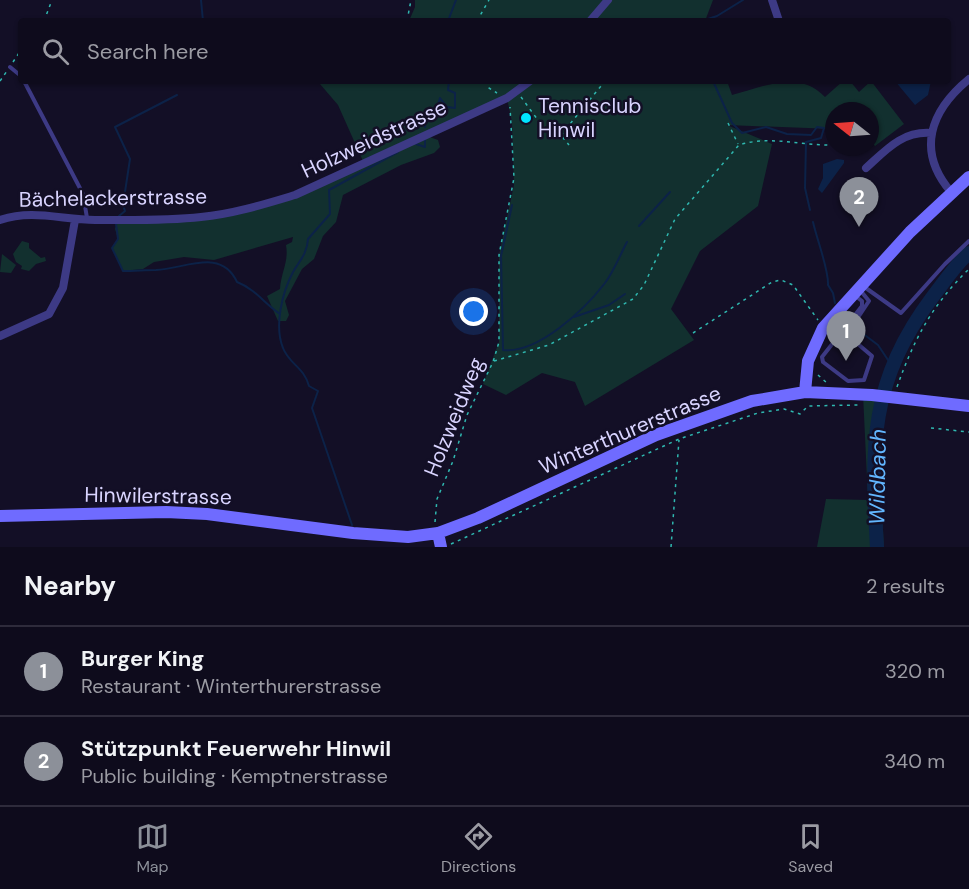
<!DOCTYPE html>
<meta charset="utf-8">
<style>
body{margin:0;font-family:"DM Sans",sans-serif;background:#1c1929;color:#f1f3f6}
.compass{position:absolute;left:825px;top:102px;width:54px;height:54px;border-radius:50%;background:#0e0b1c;box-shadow:0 2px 4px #0004;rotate:287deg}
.you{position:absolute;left:474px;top:312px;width:21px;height:21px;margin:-15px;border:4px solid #fff;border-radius:50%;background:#1a73e8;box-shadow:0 0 0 9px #1a73e833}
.badge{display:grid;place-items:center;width:39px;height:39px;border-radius:50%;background:#8c9099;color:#fff;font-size:20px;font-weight:700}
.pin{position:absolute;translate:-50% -50px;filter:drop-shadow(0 2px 3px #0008)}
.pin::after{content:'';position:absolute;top:32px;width:21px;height:18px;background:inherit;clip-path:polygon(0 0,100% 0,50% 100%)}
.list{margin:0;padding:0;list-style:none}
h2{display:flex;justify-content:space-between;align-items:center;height:78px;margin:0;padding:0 24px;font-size:26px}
h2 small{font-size:20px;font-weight:400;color:#9b9ba3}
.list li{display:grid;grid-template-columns:39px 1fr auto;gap:18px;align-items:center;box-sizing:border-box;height:90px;padding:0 24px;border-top:2px solid #2e2b3b}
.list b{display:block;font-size:22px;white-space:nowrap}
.list p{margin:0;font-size:20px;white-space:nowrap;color:#9b9ba3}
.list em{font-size:20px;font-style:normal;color:#9b9ba3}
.icon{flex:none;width:33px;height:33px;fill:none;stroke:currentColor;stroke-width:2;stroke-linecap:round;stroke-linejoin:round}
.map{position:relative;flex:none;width:969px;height:547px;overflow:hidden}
.search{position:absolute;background:#0e0b1c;box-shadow:0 2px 4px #0004;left:18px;right:18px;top:18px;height:66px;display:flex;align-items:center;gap:15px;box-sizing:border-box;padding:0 21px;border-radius:6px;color:#9b9ba3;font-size:22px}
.sheet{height:258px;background:#0e0b1c}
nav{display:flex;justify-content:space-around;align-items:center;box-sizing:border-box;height:84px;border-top:2px solid #2e2b3b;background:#0e0b1c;font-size:16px;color:#9b9ba3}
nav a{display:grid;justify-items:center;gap:3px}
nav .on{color:#8c9099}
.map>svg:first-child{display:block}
</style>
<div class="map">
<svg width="969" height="547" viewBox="0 0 969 547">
<rect width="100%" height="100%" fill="#130f26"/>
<path fill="#12302f" d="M415 0H713L705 21H409L415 7Z
M321 81H727L732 95C763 87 799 69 825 97L843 81H850L859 92 871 81 904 124 875 146 870 140V111H846L842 106 834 111V129L727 125 772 144 758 206 700 251 671 309 694 340 585 406 575 382 542 373 506 395 483 384 499 342V255L514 185 512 122 507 98 363 161 338 105 320 84Z
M427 136 438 140 440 147 434 153 401 165 343 195 336 222 323 236 314 259 302 269 285 301 289 315 286 321H278L267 296 280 289C281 272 289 262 286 245L292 242 293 237 214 260 184 257 154 262 143 269 123 271 112 248 118 239 115 229 118 220H176L272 202Z
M22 241 29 243V248L41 258 45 257 46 261 36 264 29 271 21 269 22 266 16 262 13 254Z
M2 254 16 265 11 273 0 272Z
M863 394 889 396 878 441 884 547H817L826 499 868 500Z"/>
<path fill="#0c2248" d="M895 81H931L928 95 915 105Z
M837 159 844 160V163L822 193 818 189 823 178V164Z"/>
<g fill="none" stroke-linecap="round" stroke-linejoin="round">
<path stroke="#0c2248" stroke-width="2" d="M201 0 203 21
M448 21 456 0
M702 21 717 16 743 0
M713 81 732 123 742 133 766 127 787 134 811 135 817 127 824 128 821 138 806 142 805 188 810 210
M425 127 426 118 435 115 440 98 447 107 455 108V93L448 90 449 81
M416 144 425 147V139
M512 205 501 256 503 350C538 354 585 309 605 283 614 271 620 255 627 242
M119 216 125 211 123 205 130 159 115 127 177 95
M813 222C817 240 829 270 828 285L833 293 835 303
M116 224 118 239 112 248 123 271C135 271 145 270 156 270 185 269 221 247 237 282 255 289 264 303 280 314
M639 226 670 192
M841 316 847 322
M574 317 609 305 625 294
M854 327 878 345 894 369
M352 525 312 408 318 391 309 386C304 367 289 364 283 348 274 326 282 293 293 272 300 260 307 254 308 239L330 214 329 190 398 152"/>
<path stroke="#0c2248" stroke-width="14" d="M877 547C871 445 869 381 934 295 945 281 956 264 969 253"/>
<path stroke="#2fb8b0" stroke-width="1.5" stroke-dasharray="3 4.5" stroke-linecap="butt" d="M44 21 52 0
M407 21 411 0
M477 21 489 0
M13 62 21 50
M0 81 7 71
M485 81 489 88 497 93
M521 97 543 127 558 132 569 145
M728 123 738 144
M561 135 601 86
M693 333 772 282 781 280 793 285 818 320
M494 361 549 345 633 299 644 285 675 219 739 145C770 135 802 146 834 145
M818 375 827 383
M897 387C914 339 932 305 969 269
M931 428 969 432
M435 522 437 499 453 461 467 415 493 362 499 342V255L514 178 510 107
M451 544 679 439 758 413 784 409 800 414 808 406 858 405
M671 547 679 440"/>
<path stroke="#3d3a85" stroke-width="4" d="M10 67 21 76
M24 81 83 194 87 218
M863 286 901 313 945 264 969 241
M854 295 862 301V306L822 357 823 362 848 381 864 380 872 356 852 339 849 331 869 301 860 290"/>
<path stroke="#3d3a85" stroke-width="8" d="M772 0 779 21
M590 21 608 0
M866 168C886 150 902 131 931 133
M951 192C916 151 930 111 969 79
M0 220C32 209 63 220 95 220 131 220 166 221 201 217 233 214 265 204 295 195L507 98 530 81
M0 336 49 314 63 288 75 220"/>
<path stroke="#6f6bff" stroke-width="12" d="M805 392 808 361 823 328 910 232 969 177
M0 516 166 512 207 514 353 533 408 537 438 533 478 518 656 435 752 401 805 392 872 395 969 406
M438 533 441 547"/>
</g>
<circle fill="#00e5ff" stroke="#130f26" stroke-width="2" cx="526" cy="118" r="6"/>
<g text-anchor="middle" stroke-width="5" stroke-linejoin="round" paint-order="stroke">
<g font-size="21" fill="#d9d4ff" stroke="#130f26" text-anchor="start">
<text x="538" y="113">Tennisclub<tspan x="538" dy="24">Hinwil</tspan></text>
</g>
<g font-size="21" fill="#d9d4ff" stroke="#130f26">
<text transform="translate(374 139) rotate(-25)" y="7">Holzweidstrasse</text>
<text transform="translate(113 198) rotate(-1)" y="7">Bächelackerstrasse</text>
<text transform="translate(454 417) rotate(-68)" y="7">Holzweidweg</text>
<text transform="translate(630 430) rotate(-23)" y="7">Winterthurerstrasse</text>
<text transform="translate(158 496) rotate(1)" y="7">Hinwilerstrasse</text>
</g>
<g font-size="22" font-style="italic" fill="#62b6ff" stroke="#130f26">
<text transform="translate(877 477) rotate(-89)" y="8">Wildbach</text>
</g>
</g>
</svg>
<svg class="compass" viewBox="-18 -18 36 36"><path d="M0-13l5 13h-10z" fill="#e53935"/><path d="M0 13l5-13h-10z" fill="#9b9ba3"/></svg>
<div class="you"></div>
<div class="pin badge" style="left:846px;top:361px">1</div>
<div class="pin badge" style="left:859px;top:227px">2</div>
<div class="search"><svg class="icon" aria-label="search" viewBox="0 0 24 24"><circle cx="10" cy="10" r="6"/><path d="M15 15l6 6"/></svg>Search here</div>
</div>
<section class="sheet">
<h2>Nearby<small>2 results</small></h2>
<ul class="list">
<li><span class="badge">1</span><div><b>Burger King</b><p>Restaurant · Winterthurerstrasse</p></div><em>320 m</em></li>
<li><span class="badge">2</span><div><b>Stützpunkt Feuerwehr Hinwil</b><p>Public building · Kemptnerstrasse</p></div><em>340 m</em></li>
</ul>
</section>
<nav>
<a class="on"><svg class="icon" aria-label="map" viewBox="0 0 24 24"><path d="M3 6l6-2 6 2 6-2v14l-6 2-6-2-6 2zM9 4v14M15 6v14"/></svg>Map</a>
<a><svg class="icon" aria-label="directions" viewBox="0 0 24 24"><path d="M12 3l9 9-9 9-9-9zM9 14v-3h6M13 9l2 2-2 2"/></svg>Directions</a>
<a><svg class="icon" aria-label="saved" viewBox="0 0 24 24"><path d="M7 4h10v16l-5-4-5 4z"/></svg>Saved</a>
</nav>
